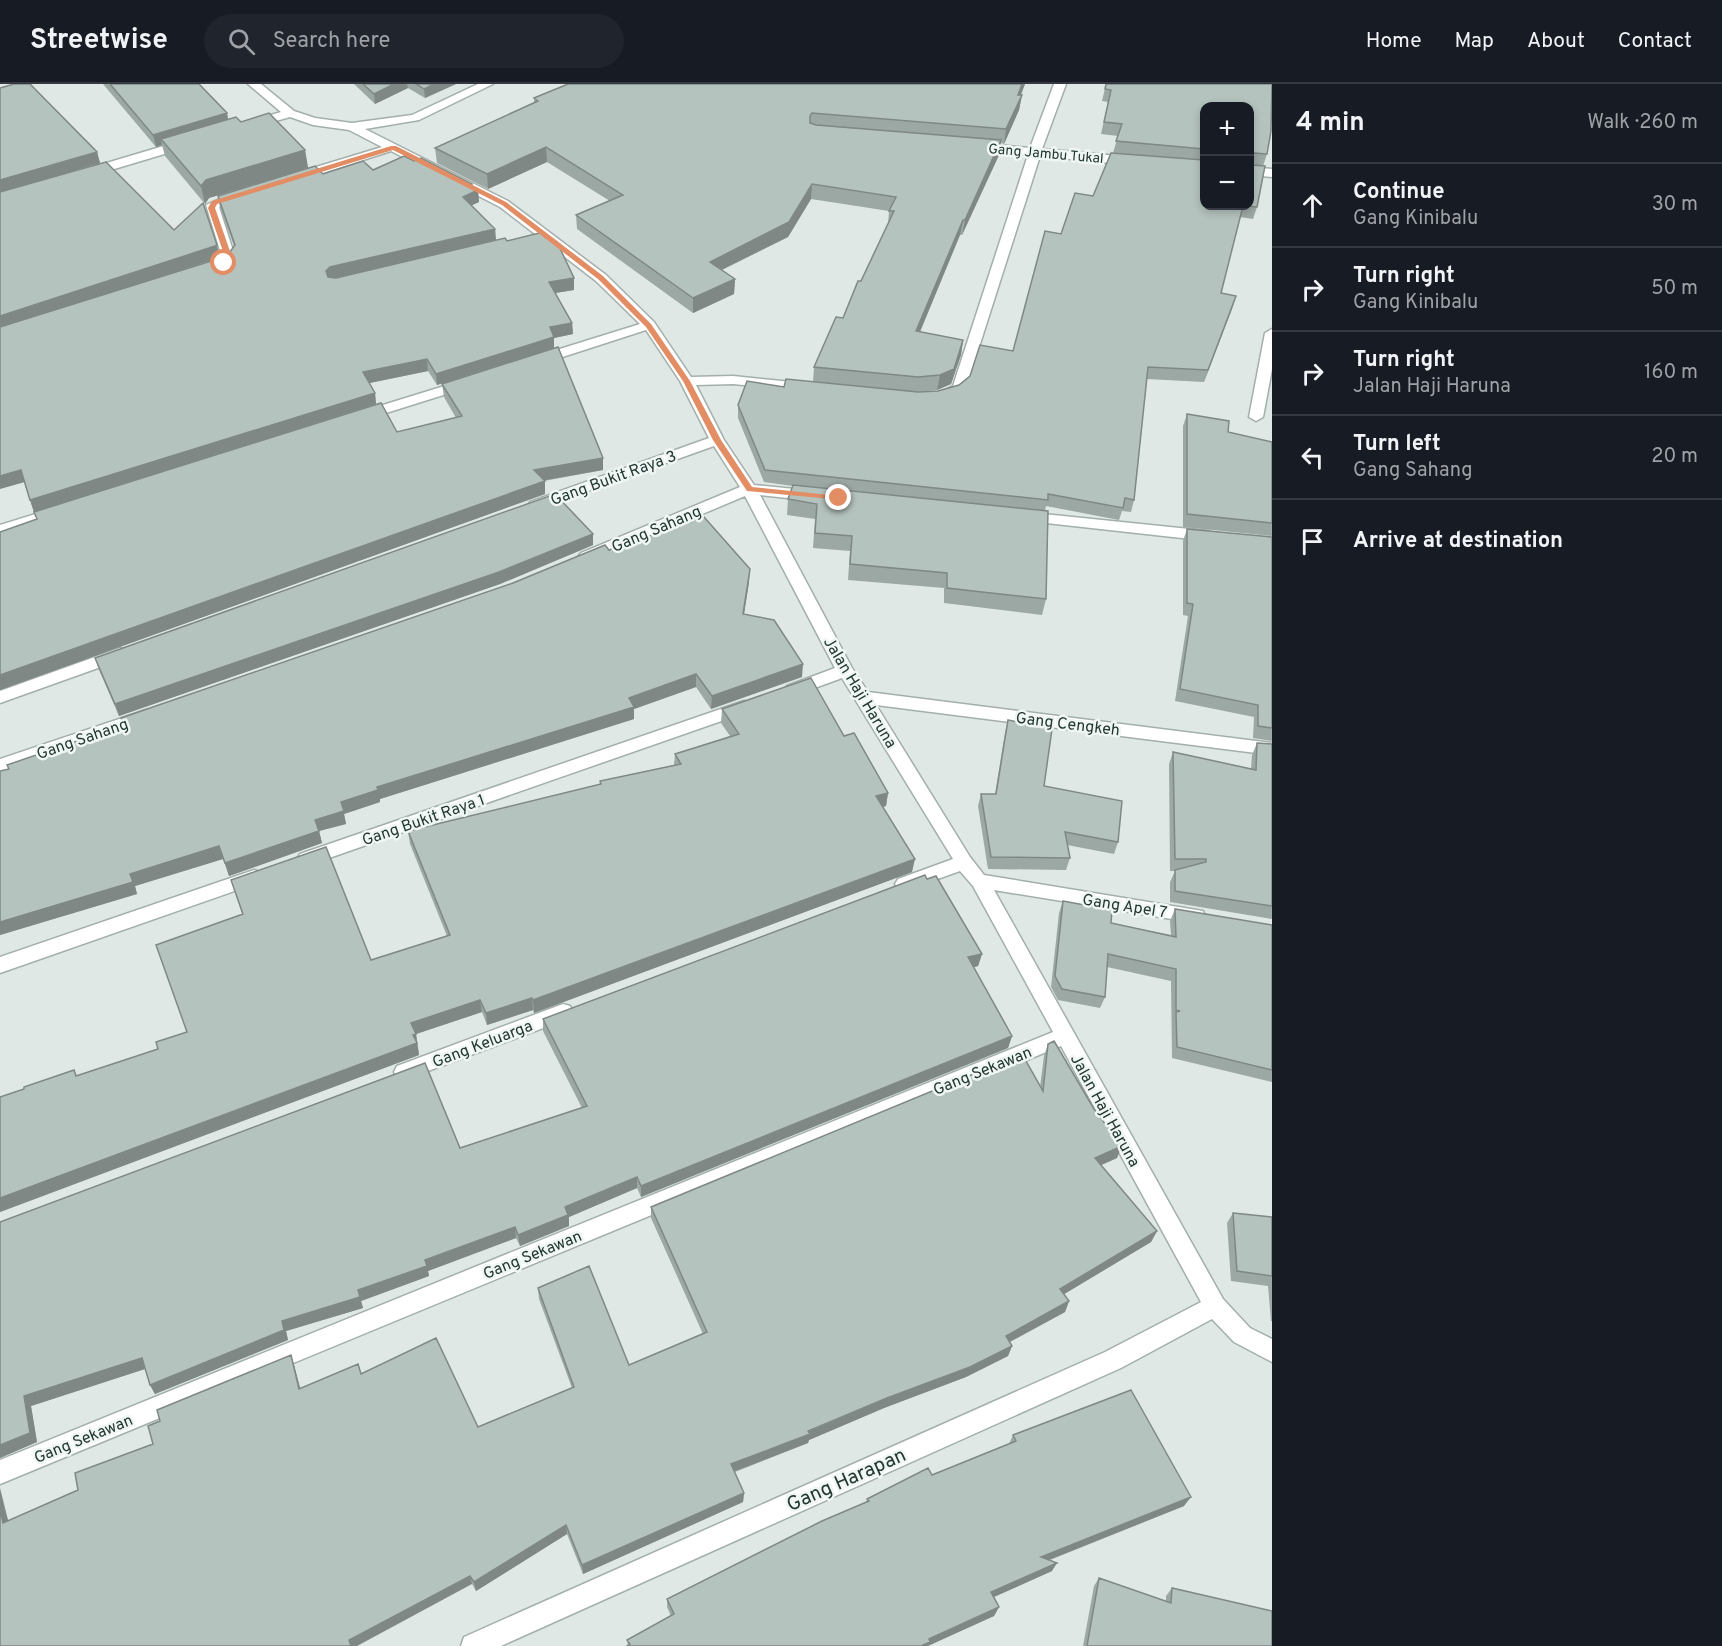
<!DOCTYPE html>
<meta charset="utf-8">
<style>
body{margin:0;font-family:Overpass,sans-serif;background:#20242c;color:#f1f3f6}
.controls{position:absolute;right:18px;top:18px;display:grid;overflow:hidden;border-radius:12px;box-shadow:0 3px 9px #0003}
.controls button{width:54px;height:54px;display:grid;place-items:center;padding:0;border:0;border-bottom:2px solid #363941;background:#171b24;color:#f1f3f6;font:30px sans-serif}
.stop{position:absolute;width:18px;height:18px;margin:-14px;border:4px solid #e28d64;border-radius:50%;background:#fff}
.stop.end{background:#e28d64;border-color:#fff;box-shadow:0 2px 6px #0008}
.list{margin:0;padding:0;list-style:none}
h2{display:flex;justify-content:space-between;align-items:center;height:78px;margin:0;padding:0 24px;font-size:26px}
h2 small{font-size:20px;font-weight:400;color:#9ea1a6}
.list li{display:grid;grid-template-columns:39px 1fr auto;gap:18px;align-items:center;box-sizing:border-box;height:84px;padding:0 24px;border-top:2px solid #363941}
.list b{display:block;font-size:22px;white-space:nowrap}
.list p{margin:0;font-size:20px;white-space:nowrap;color:#9ea1a6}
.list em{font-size:20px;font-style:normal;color:#9ea1a6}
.icon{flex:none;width:33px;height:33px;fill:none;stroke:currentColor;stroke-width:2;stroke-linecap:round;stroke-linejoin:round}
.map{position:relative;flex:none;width:1272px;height:1562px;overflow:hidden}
header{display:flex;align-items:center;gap:36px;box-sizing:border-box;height:84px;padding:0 30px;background:#171b24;border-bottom:2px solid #363941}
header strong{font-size:28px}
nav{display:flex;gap:33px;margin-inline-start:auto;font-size:21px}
.search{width:420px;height:54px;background:#20242c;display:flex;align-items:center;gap:15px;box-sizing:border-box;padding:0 21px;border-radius:33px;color:#9ea1a6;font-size:22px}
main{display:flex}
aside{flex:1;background:#171b24}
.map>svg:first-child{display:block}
</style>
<header>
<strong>Streetwise</strong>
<div class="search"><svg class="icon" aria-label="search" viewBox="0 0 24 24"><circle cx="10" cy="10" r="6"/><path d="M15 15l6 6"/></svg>Search here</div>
<nav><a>Home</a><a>Map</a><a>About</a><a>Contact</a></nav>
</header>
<main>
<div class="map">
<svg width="1272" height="1562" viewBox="0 0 1272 1562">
<rect width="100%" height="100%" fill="#dfe8e5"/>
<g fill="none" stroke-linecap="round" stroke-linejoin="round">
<g stroke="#a3afac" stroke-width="3">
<path id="minor" d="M248 0H261L294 27 315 34 352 39 412 31 478 0H493L419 36 365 45 508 117 606 191 654 238 691 293 733 292 812 300 814 303 807 307 733 300 696 301 724 356 754 401 815 407 822 412 815 417 760 411 852 584 868 608 1272 659V671L876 621 970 773 984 791 1203 827 1205 832 1203 837 1196 839 994 806 1223 1215 1250 1244 1272 1255V1278L1234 1258 1212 1235 1121 1284 501 1562H461L464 1553 1105 1268 1201 1218 1061 962 0 1400V1376L1053 948 973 802 960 787 904 807 898 805 895 800 898 795 953 775 842 594 793 612 787 610 785 606 787 602 835 584 745 412 591 477 586 478 578 473 581 469 740 403 714 362 540 424H530L528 421 530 418 709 354 680 297 646 246 544 279H534L532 276 534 273 640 240 596 197 500 123 391 67 301 96H293V90L382 63 349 46 313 41 290 33 251 44 247 42V38L281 28Z
M1054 0H1066L1042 65 1130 73 1136 77 1130 81 1040 72 966 304 947 315H937L935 312 953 302 1028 71 976 67 970 63 976 59 1030 64Z
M187 55 193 59 191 62 91 92H83L81 89 83 86Z
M1250 83 1272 85V93L1250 91Z
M242 105 248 109 246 112 219 123 235 173C229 182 217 189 205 187L204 184C208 178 217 179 222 173L206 121Z
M1272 245V285L1263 333 1256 337 1249 333 1265 249Z
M467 295 472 296 474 299 472 302 367 335 362 336 355 332 357 329Z
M58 423 66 428 63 431 0 451V441Z
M1024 428 1209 447 1217 452 1209 457 1019 436 1016 433 1019 430Z
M120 564 126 566 128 570 126 574 0 619V607Z
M744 617 750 619 752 623 750 627 312 780 306 782 300 780 297 775 300 770Z
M146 626 152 628 154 632 152 636 0 688V675Z
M254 786 260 788 263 793 260 798 0 889V873Z
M563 920 570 922 573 928 570 934 404 996 397 994 394 988 397 982Z"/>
</g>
<use href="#minor" fill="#fff" fill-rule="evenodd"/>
</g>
<path fill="#9ca8a3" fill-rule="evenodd" d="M103 0H199L227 29 228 35 241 38 305 66 308 84 209 114 205 120 165 72 162 61 156 63Z
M354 0H456L425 14 408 4 375 20Z
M568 0H1025L1021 11H1022L1019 26 1004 60 1001 59 999 71 962 151H960L920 248 963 256 961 271 951 300 937 306 916 308 938 307 959 301 970 292 980 261 1013 267 1045 147 1061 150 1075 109 1093 112 1111 69H1113L1118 52 1101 50 1108 18 1102 17 1106 0H1272L1271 47 1267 70 1263 82H1261H1265L1257 123 1253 135 1240 133 1221 209 1236 212 1204 298 1147 295 1134 416 1131 428 1122 427 1119 436 1046 422 1045 427H1048L1046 515 1042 531 944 519V504L848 496 850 467 813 464 815 435 787 431 788 415 793 402 764 398 738 334V321L747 297 784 303 786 295 826 299 813 298 814 283 836 233 843 234 858 197H861L888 141 889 127 811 115 788 153 722 186 735 195 734 210 693 229 577 145 576 131 610 117 547 78 488 105 437 79 435 64 534 19V14ZM1204 22H1250V122H1204Z
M97 68 100 79 174 146 217 161 219 172 218 174 103 211 227 172 234 162 220 124 218 112 323 90 373 86 414 77 472 103 478 106 479 118 471 121 495 145 496 156 574 206 555 209 572 239 573 250 554 254 437 301 428 287 369 299 375 309 376 320 34 428 24 398ZM452 167 336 194H334Z
M442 300 603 386 544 397 545 410 0 606V448L397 348 456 334 444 313Z
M1187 330 1228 348 1272 358V452L1183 443V342Z
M1187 445 1272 453V657L1253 654 1254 633 1175 617 1188 532 1183 531V457Z
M593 450V461L500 500 119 632 99 586 95 574Z
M609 466 749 498 744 530 802 593 711 625 696 603 634 625V635L380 715V718L344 730 346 740 319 747 322 759 229 792 223 775 135 802 137 810 0 851 123 641 121 634Z
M722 625 844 652 888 709 886 722 883 723 912 788 534 929 533 926 487 941 482 928 416 950 419 971 0 1128V1013L24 1005 74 986 77 992 158 965 187 948 242 830 231 796 371 876 447 852 410 760 408 747 600 701V697L674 681 675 670 730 652 721 639Z
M1008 636 1044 702 1118 758 1114 770 1067 761 1070 774 1066 786 988 785 978 722 981 710H995L1005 649Z
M1257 659 1272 660V835L1170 818V798L1175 787H1170L1169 680 1173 668 1251 685 1252 671Z
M1063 817 1111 839 1171 851 1170 837 1175 825 1272 841V998L1172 974 1171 897 1107 883 1105 913 1100 924 1058 916 1051 903 1059 829Z
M982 870 978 882 974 883 1012 952 1008 964 641 1113 637 1104 569 1133V1142L520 1162 516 1154 428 1187 429 1192 361 1217 363 1224 286 1247 288 1256 155 1310 150 1301 145 1285 31 1322 37 1358 0 1374V1138L460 1064 582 1024 543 947V935Z
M1048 960 1117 1074 1101 1081 1157 1147 1151 1158 1064 1210 1069 1217 1065 1228 1010 1258 1012 1262 1008 1272 966 1293 884 1324 809 1356 808 1359 735 1388 744 1409 743 1418 583 1490 567 1450 476 1507 472 1500 8 1437 78 1406 153 1360 294 1281 300 1304 361 1290 478 1343 572 1304 539 1215 538 1204 629 1281 703 1250 651 1134V1123L1040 1003 1044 972Z
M1233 1129 1272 1133V1237H1271L1268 1202 1231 1197 1227 1139Z
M1013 1351 1184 1422 1050 1476 1052 1487 994 1513 999 1523 994 1532 928 1561 628 1562 627 1556 671 1532 667 1523V1515L866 1418 867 1415 932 1391 1009 1360Z
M1099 1494 1166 1517V1512L1172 1504 1272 1562H1083L1094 1502Z"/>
<path fill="#7f8885" d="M394 0H407L408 4 375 20 374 10Z
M434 0H456L425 14 424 5Z
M1022 0H1025L1015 25 1018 11Z
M1022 11 1019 26 1004 60 1006 45Z
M227 29 229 41 161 55 162 61 156 63 153 51Z
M1001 56 999 71 962 151 965 136Z
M546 63 547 78 488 105 487 90Z
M305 66 308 84 209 114 205 120 201 102 206 96Z
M97 68 100 79 0 109V96Z
M472 100 473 109 478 106 479 118 464 125 463 113 470 101Z
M812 100 811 115 788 153 709 192 710 178Z
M963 136 960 151 914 262 916 247Z
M495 145 496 157 331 195 328 199 326 187 330 183Z
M217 161 219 172 218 174 0 245V232Z
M574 194V206L549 210V198Z
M735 195 734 210 693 229V214Z
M1236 212 1232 225 1204 298 1208 286Z
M572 239 573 250 554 254V265L437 301 436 290 550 243Z
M963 256 961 271 951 300 937 306 940 291Z
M427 275 428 287 365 300 363 288Z
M375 309 376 320 34 428 30 416Z
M603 374V386L534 398V386Z
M21 386 25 398 0 405V392Z
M545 397V410L0 606V591Z
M593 450V461L500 500 119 632 115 620Z
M750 485 749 498 742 543 743 530Z
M803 580 802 593 711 625 712 612Z
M696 590V603L634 625V635L380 715V718L344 730 346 740 319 747 322 759 229 792 225 779 315 736 341 718 377 703Z
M888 709 886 722 874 725 876 712Z
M219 762 223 775 135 802 137 810 0 851V838L130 790Z
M915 775 912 788 534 929 533 916Z
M982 870 978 882 965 886 968 873Z
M532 914 533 926 487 941 486 929Z
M480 916 482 928 416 950 419 971 0 1128V1114L411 939Z
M1012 952 1008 964 641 1113V1102Z
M1122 1062 1117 1074 1090 1086 1095 1074Z
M637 1093V1104L569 1133V1142L520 1162 518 1151 565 1123Z
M515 1143 516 1154 428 1187 429 1192 361 1217 363 1224 286 1247 288 1256 155 1310 150 1301 282 1237 358 1206 425 1176Z
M1157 1147 1151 1158 1056 1215 1060 1205Z
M1069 1217 1065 1228 1002 1262 1006 1252Z
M1012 1262 1008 1272 966 1293 884 1324 809 1356 808 1359 730 1389 731 1380Z
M291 1271 294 1281 303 1315 299 1305Z
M142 1274 148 1284 31 1322 37 1358 0 1374V1361L24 1312Z
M0 1404 11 1448 3 1439 0 1425Z
M744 1409 743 1418 583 1490 582 1481Z
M1191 1413 1184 1422 1036 1481 1041 1473Z
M566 1441 567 1450 476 1507 474 1498Z
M1057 1479 1052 1487 987 1516 991 1508Z
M470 1492 472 1500 357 1562H351L349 1556Z
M999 1523 994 1532 928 1562H921L929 1555Z"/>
<path fill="#b5c3be" stroke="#7f8885" stroke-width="1.5" d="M14 0H30L97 68 0 96V4Z
M110 0H199L227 29 153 51Z
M363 0H394L374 10Z
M416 0H434L424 5Z
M568 0H1022L1018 11H1022L1006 45 812 29 810 32V39L816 41 1001 56 965 136H963L916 247 963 256 954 285 940 291 918 293 814 283 836 233 843 234 858 197H861L894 127H889L896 113 812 100 789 138 710 178 735 195 693 214 576 131 623 111 546 63 487 90 435 64 538 17 534 14Z
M1106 0H1272L1271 47 1267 70 1254 69 1251 71 1252 81 1265 82 1257 123 1247 122H1250V22H1204V65L1116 57 1122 40 1104 38 1111 6 1105 5Z
M269 29 305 66 206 96 201 102 161 55 236 33 241 38Z
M1111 69 1204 76V122H1243L1221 209 1236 212 1208 286 1148 283 1134 416 1125 414 1123 424 1048 410V416L765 386 738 321 747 297 784 303 786 295 918 308 938 307 959 301 970 292 980 261 1013 267 1045 147 1061 150 1075 109 1093 112Z
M404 72 414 77 421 74 472 100 470 101 478 106 463 113 495 145 330 183 326 187 328 193 336 194 505 154 507 157 543 148 557 158 574 194 549 198 572 239 550 243 554 253 436 290 427 275 363 288 375 309 30 416 21 386 0 392V243L227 172 235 161 218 112 315 82 323 90 363 77 373 86Z
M106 78 174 146 203 119 217 161 215 162 0 232V108Z
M558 263 603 374 534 386 545 397 0 591V448L37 435 34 428 381 319 397 348 462 332 442 300Z
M1187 330 1229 337 1228 348 1272 358V439L1187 430Z
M793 401 1048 427 1046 515 947 504V489L850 480 852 452 815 449 817 420 788 415Z
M555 410 593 450 499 488 115 620 95 574Z
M704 433 750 485 743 530 774 536 803 580 712 612 696 590 629 614 634 623 377 703 378 706 341 718 344 727 315 736 319 747 225 779 219 762 130 790 133 798 0 838V687L9 685 7 681 124 641 121 634 513 499 605 461 609 466Z
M1187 445 1272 453V644L1258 642V621L1180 605 1193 520 1187 519Z
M811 594 844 652 854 649 888 709 876 712 915 775 533 916 532 914 486 929 480 916 411 939 416 950 413 951 417 959 0 1114V1013L24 1005V1003L74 986 76 992 158 965 156 958 187 948 156 861 243 830 231 796 326 763 371 876 450 851 408 747 601 700 600 697 681 680 675 670 739 650 722 625Z
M1008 636 1052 645 1044 702 1122 717 1118 758 1065 748 1070 774 991 773 981 710H996Z
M1257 659 1272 660V822L1175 807V786L1206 778V775H1175L1173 668 1256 686Z
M925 791 927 795 936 792 982 870 968 873 1012 952 641 1102 637 1093 565 1123 568 1131 518 1151 515 1143 425 1176 427 1182 358 1206 360 1213 282 1237 284 1246 150 1301 142 1274 24 1312 30 1349 0 1361V1138L425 979 460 1064 587 1022 543 935Z
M1063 817 1112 826 1111 839 1176 853 1175 825 1272 841V986L1177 963 1176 928 1180 927 1176 926V885L1108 870 1105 913 1062 905 1055 892Z
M1054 957 1094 1025 1122 1062 1095 1074 1157 1147 1060 1205 1069 1217 1006 1252 1012 1262 970 1283 887 1314 808 1347 810 1350 731 1380 744 1409 582 1481 566 1441 474 1498 470 1492 349 1556 351 1562H0V1425L3 1439 78 1406 75 1389 153 1360 148 1342 160 1337 157 1326 291 1271 299 1305 358 1280 361 1290 436 1254 478 1343 574 1303 538 1204 589 1182 629 1281 707 1248 651 1123 1022 970 1043 1007 1048 960Z
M1233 1129 1272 1133V1192L1237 1187Z
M1131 1306 1191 1413 1041 1473 1057 1479 991 1508 999 1523 929 1555 930 1558 921 1562H627L630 1560 627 1556 674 1530 667 1515 822 1437 869 1417 867 1415 928 1384 932 1391 1016 1357 1013 1351Z
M1099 1494 1171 1519 1172 1504 1272 1527V1562H1087Z"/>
<path fill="#e28d64" d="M391 62H396L506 118 603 192 651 240 690 297 721 356 752 403 839 412 843 414 842 416 747 407 713 356 683 297 646 243 598 195 502 121 393 66 217 120 215 124 232 173 226 181H221L225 173 208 124 212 117Z"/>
<g text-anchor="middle" stroke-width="5" stroke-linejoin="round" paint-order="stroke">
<g font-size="14" fill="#223632" stroke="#eff6f3">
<text transform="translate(1046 69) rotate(5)" y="5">Gang Jambu Tukal</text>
</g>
<g font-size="16" fill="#223632" stroke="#eff6f3">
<text transform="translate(613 393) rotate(-20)" y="6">Gang Bukit Raya 3</text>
<text transform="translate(656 444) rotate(-23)" y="6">Gang Sahang</text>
<text transform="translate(861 608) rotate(59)" y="6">Jalan Haji Haruna</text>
<text transform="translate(1068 639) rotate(7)" y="6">Gang Cengkeh</text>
<text transform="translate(82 654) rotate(-19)" y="6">Gang Sahang</text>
<text transform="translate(423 735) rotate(-19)" y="6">Gang Bukit Raya 1</text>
<text transform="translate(1125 821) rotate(9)" y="6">Gang Apel 7</text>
<text transform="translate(482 959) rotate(-21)" y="6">Gang Keluarga</text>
<text transform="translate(982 986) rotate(-22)" y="6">Gang Sekawan</text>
<text transform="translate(1106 1026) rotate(61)" y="6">Jalan Haji Haruna</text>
<text transform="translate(532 1170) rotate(-22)" y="6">Gang Sekawan</text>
<text transform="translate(83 1354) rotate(-22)" y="6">Gang Sekawan</text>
</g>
<g font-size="20" fill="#223632" stroke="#eff6f3">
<text transform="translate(846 1395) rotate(-24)" y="7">Gang Harapan</text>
</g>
</g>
</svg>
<div class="controls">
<button>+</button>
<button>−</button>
</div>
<div class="stop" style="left:224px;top:179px"></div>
<div class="stop end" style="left:839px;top:414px"></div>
</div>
<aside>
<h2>4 min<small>Walk · 260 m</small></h2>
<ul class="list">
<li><svg class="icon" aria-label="ahead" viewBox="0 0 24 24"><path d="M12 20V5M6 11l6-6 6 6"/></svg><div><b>Continue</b><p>Gang Kinibalu</p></div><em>30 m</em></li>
<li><svg class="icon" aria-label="right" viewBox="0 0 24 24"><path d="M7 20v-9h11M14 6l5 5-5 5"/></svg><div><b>Turn right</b><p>Gang Kinibalu</p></div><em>50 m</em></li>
<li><svg class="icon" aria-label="right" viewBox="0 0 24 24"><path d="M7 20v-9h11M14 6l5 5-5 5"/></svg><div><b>Turn right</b><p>Jalan Haji Haruna</p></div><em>160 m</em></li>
<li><svg class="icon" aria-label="left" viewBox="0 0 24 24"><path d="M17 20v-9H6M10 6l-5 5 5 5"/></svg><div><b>Turn left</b><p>Gang Sahang</p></div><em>20 m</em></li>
<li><svg class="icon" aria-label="arrive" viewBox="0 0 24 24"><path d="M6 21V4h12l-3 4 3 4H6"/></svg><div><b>Arrive at destination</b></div></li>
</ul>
</aside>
</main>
